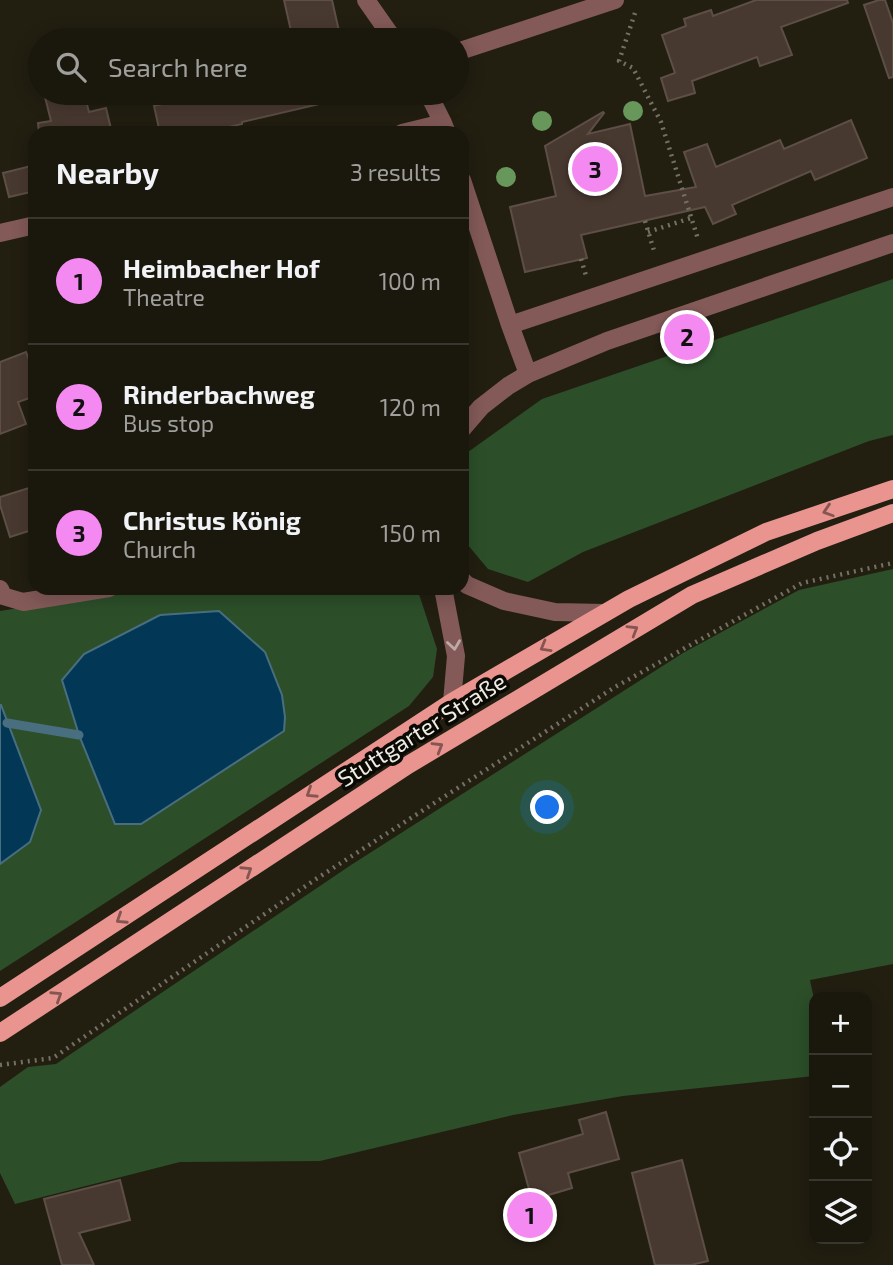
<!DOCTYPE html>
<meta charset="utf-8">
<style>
body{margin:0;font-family:"Exo 2",sans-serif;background:#27241b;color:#f1f3f6}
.controls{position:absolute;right:21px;bottom:21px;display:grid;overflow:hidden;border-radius:14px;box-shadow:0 4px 18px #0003}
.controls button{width:63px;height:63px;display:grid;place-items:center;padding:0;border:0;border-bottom:2px solid #38362e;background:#1a170d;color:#f1f3f6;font:35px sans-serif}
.you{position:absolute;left:548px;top:808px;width:24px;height:24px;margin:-18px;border:5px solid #fff;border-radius:50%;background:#1a73e8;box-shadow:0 0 0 10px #1a73e833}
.badge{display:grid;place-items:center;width:46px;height:46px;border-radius:50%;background:#f489f1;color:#111;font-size:23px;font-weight:700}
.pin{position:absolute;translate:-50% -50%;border:4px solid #fff;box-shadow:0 2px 7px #0006}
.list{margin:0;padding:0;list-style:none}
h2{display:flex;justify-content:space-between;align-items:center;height:91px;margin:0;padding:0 28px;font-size:30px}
h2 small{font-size:23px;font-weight:400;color:#9f9f9d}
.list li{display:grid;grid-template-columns:46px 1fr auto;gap:21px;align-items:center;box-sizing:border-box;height:126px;padding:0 28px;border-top:2px solid #38362e}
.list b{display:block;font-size:26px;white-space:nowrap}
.list p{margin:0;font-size:23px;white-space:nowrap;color:#9f9f9d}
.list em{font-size:23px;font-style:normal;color:#9f9f9d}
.icon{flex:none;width:38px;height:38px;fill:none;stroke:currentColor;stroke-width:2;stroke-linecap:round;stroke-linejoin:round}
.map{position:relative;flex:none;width:893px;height:1265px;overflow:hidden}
.search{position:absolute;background:#1a170d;box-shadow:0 4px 18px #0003;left:28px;top:28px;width:441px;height:77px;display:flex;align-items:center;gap:18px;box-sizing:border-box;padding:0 24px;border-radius:38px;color:#9f9f9d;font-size:26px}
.panel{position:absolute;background:#1a170d;box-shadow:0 4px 18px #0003;left:28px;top:126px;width:441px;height:469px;border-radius:21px}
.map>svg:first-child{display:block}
</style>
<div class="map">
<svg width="893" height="1265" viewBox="0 0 893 1265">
<rect width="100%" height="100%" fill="#221f11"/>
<path fill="#2c4f29" d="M893 279V435L869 441 583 552 528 582 488 569 462 538V468L468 452 542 399Z
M893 569V964L810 980 814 999V1076L623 1096 513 1115 320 1161 180 1162 15 1204 0 1173V1087L28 1067 56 1064 351 865 683 653 799 590Z
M145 588H417L437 649 433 677 409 706 0 971V864L30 842 7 723 1 705H0V611Z"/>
<path fill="#023856" stroke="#496e80" stroke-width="2" d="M219 611 265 652 282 695 285 717 284 731 141 824H115L79 735 62 680 84 654 160 615Z
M0 705H1L41 810 30 842 0 864Z"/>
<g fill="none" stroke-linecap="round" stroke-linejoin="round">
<path stroke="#496e80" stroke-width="9" d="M7 723 79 735"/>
</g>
<path fill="#483930" stroke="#5e4f46" stroke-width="2" d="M284 0H332L341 40H293Z
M756 0H847L848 3 781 27 792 55 760 66 757 57 692 81 695 93 668 101 661 78 675 73 662 35 686 26 684 19 711 10 713 16Z
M879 0H885L893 23V77L889 78 864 5Z
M44 93H84L89 112 106 108 112 133H39L38 123 51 121Z
M176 93H327L328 102 242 122V124L202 133H160L154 106 178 100Z
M603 112 604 113 588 134 630 124 645 196 696 187 684 152 707 144 716 167 780 140 784 149 851 120 867 158 815 180 811 171 732 205 736 214 713 224 705 207 581 235 587 258 525 272 510 207 556 196 545 146Z
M35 165V191L9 197 3 173Z
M26 352 35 376V396L18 402 26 424 0 434V362Z
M35 486V529L10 537 0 505V497Z
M606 1112 619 1159 568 1173 572 1188 532 1200 519 1153 583 1134 579 1120Z
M682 1160 708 1261 691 1265H655L632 1173Z
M120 1180 130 1220 79 1233 94 1265H62L44 1199Z"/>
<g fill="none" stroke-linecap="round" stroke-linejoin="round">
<path stroke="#737064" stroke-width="4.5" stroke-dasharray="2 5" stroke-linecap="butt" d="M635 13 619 61 633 68 661 122 698 239
M645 221 655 254
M648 232 691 218
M581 259 587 279
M0 1065 53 1058 316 879 615 687 802 583 893 563"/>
<path stroke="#835a58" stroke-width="18" d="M366 0 394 40
M457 52 615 0
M428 93 443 123 447 133
M402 133 443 123
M462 180 510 325 528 374
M0 233 35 225
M510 325 893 197
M462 429 481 407 508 386 528 374 607 341 893 243
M462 580 467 585 504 601 555 612 604 613
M443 588 456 656 452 702
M0 589 3 596 23 602 109 588"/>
<path stroke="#ea9490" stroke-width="18" d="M0 998 452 702 629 599 766 532 893 489
M0 1033 408 765 692 595 817 541 893 513"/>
</g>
<g fill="#68975b">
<circle cx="633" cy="111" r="10"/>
<circle cx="542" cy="121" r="10"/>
<circle cx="506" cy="177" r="10"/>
</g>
<defs><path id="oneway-chevron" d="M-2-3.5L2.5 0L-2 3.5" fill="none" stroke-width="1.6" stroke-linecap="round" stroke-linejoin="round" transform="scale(1.75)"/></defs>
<g stroke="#855551">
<use href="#oneway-chevron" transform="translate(828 511) rotate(162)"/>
<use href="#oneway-chevron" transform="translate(633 630) rotate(-31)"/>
<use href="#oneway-chevron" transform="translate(545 647) rotate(150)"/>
<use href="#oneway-chevron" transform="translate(438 747) rotate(-31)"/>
<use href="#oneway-chevron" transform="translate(311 793) rotate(147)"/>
<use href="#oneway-chevron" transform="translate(247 871) rotate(-33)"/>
<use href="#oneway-chevron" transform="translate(121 919) rotate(147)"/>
<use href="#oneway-chevron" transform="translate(57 996) rotate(-33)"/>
</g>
<use stroke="#beaaa4" href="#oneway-chevron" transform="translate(454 645) rotate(82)"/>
<g text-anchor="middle" stroke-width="7" stroke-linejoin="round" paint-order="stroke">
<g font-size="23" fill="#eeece3" stroke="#0a0904">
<text transform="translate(422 730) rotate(-32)" y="8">Stuttgarter Straße</text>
</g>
</g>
</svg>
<div class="controls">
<button>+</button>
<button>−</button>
<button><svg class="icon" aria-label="locate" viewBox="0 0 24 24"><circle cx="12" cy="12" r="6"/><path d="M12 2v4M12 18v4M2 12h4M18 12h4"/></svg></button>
<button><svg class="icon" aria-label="layers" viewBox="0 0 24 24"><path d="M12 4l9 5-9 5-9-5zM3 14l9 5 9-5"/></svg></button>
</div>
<div class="you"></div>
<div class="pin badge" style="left:530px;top:1215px">1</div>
<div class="pin badge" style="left:687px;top:337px">2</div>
<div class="pin badge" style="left:595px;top:169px">3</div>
<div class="search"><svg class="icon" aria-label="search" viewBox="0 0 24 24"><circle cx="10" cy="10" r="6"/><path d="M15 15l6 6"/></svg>Search here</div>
<section class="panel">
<h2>Nearby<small>3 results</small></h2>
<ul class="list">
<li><span class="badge">1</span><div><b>Heimbacher Hof</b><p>Theatre</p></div><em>100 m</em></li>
<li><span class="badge">2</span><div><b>Rinderbachweg</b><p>Bus stop</p></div><em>120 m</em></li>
<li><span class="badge">3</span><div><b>Christus König</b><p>Church</p></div><em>150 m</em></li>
</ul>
</section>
</div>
